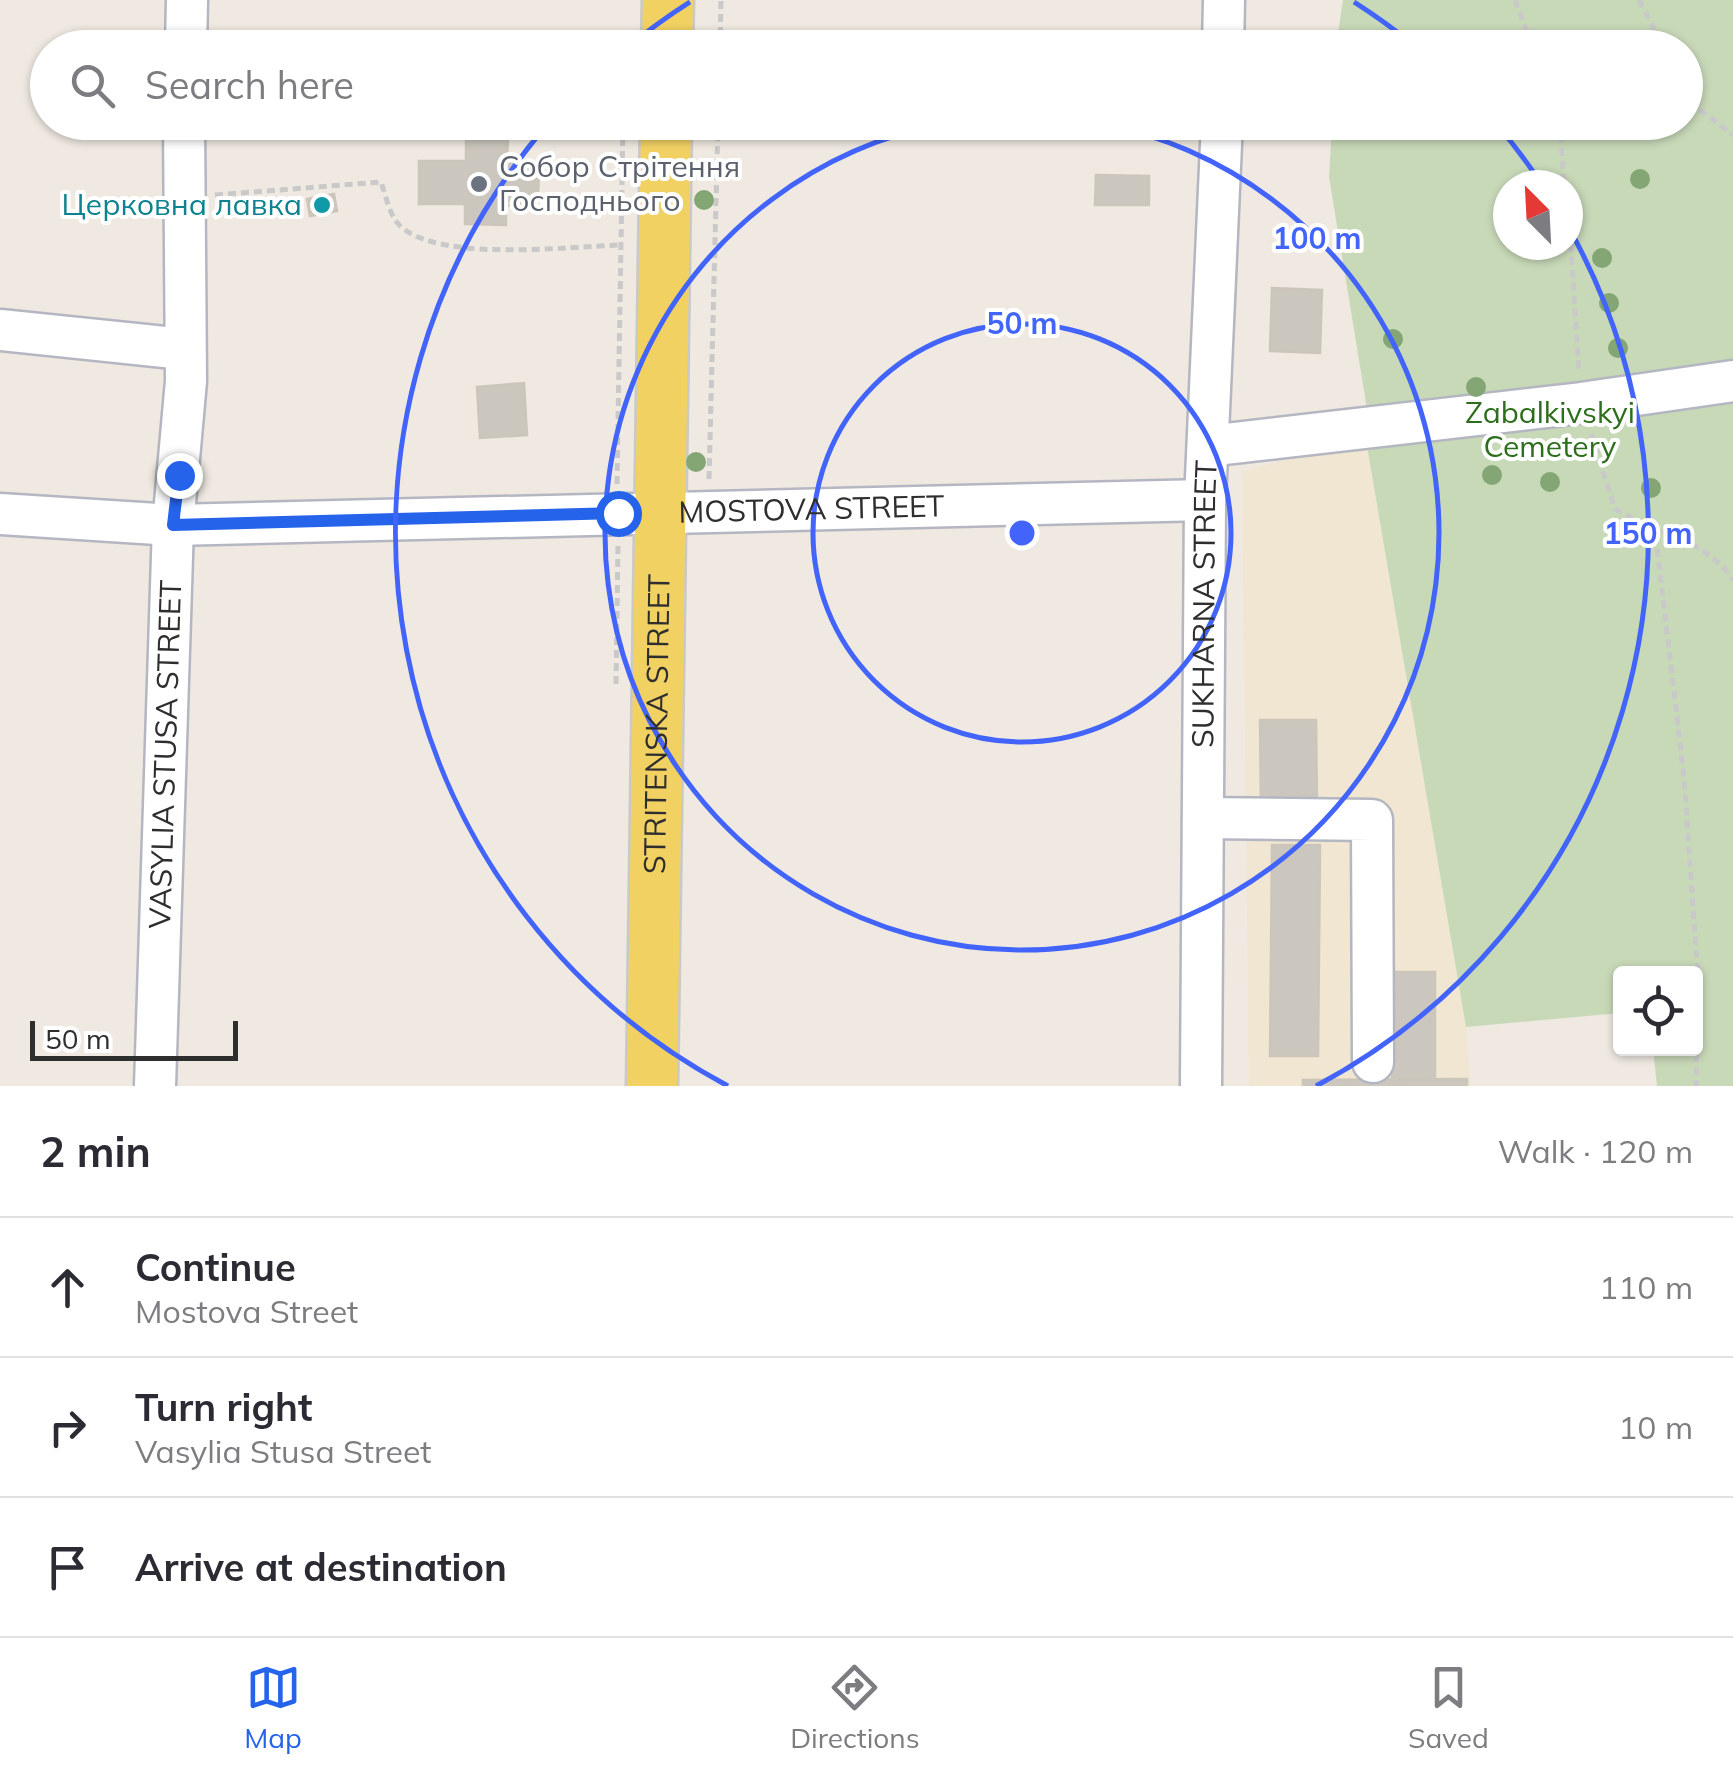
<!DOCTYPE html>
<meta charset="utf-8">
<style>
body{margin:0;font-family:Mulish,sans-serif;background:#f7f7f7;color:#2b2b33}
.controls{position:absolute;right:30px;bottom:30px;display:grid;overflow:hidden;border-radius:10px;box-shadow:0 2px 8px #0004}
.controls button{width:90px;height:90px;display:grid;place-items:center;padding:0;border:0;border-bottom:2px solid #e1e1e2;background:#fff;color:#2b2b33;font:50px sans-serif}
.compass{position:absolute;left:1493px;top:170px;width:90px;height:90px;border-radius:50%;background:#fff;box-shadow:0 2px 8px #0004;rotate:336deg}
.scale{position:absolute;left:30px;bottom:25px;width:208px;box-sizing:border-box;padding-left:10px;border:5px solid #2e2e2e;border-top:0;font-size:28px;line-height:35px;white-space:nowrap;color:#2e2e2e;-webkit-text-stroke:8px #fff;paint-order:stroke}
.stop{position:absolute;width:30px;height:30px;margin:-22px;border:8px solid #2563eb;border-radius:50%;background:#fff}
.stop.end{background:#2563eb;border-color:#fff;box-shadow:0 2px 10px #0008}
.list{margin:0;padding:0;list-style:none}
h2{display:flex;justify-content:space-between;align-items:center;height:130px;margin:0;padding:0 40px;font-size:42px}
h2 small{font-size:32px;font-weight:400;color:#7c7c81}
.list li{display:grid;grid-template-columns:65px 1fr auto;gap:30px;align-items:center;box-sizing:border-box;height:140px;padding:0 40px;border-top:2px solid #e1e1e2}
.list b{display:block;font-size:38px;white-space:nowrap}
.list p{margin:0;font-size:32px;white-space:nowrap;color:#7c7c81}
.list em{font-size:32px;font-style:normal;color:#7c7c81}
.icon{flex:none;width:55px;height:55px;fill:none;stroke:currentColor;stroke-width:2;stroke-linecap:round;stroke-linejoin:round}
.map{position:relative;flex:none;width:1733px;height:1086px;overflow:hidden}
.search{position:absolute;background:#fff;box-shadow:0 2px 8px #0004;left:30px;right:30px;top:30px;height:110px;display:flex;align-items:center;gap:25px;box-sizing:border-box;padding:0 35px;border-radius:55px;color:#7c7c81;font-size:38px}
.sheet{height:550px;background:#fff}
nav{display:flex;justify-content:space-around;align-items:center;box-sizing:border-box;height:140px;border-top:2px solid #e1e1e2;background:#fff;font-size:28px;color:#7c7c81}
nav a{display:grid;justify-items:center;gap:5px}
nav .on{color:#2563eb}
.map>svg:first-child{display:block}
</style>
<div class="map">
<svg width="1733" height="1086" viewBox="0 0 1733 1086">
<rect width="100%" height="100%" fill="#efe9e1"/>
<path fill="#f0e6d1" d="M1366 440 1466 1027 1470 1086H1249L1242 471Z"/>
<path fill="#c8d9b8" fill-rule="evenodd" d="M1343 0H1733V1086H1657L1653 1049 1696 1048V974H1620V1013L1466 1027 1366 440 1368 415 1329 177 1332 123 1686 122V48L1336 47ZM1508 185H1568V245H1508Z"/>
<path fill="#cbc7bf" stroke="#cbc5ba" stroke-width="2.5" d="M466 139H508L507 160 528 161 539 173 538 195 534 203 506 206V225L465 224V204H419V161H466Z
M1096 175 1149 176V205H1095Z
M334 194 337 211 310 216 307 199Z
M1272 288 1322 290 1320 353 1270 351Z
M524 383 527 435 480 438 477 387Z
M1260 720H1316L1317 807 1261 808Z
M1272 845H1320L1318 1056H1270Z
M1391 972H1435V1079H1392Z
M1467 1079V1086H1303V1080Z"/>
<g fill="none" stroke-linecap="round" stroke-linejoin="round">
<g stroke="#b4b7c1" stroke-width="45">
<g id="minor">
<path d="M186 48 187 0"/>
<path d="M1223 48 1224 0"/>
<path d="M0 330 184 349"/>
<path d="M1208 446 1581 403 1733 381"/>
<path id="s1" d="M0 514 173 525 1205 500"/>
<path d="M1203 818 1372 820 1373 1062"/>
<path id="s2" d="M155 1086 173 525 186 381 184 122"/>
<path id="s3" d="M1201 1086 1205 500 1222 122"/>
</g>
</g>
<g stroke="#c9c9c9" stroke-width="55">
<g id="major">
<path d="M667 48 668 0"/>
<path id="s4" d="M652 1086 666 122"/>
</g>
</g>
<path stroke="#c9c9c9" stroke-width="5" stroke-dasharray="8 5" stroke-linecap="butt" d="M1515 0 1533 48
M1639 0 1664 48
M720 48 721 0
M1686 88 1695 106 1733 135
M1560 122 1564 185
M215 195 381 182C387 199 390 220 405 230 450 261 565 247 619 245
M1568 205 1579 370
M1591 434 1615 509 1655 530 1684 777 1698 978 1696 1086
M709 479 718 122
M617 484 623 122
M1655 530C1686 539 1715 553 1733 580
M616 684 618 545"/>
<use href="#minor" stroke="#fff" stroke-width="40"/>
<use href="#major" stroke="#f2d163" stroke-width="50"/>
</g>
<g fill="#84a574">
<circle cx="1640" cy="179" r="10"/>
<circle cx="704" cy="200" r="10"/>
<circle cx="1602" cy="258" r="10"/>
<circle cx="1609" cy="303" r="10"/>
<circle cx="1393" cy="339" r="10"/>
<circle cx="1618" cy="348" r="10"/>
<circle cx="1476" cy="387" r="10"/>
<circle cx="696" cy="462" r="10"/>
<circle cx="1492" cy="475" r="10"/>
<circle cx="1550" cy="482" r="10"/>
<circle cx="1651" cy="488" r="10"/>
</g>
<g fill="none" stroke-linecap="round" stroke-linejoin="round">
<path stroke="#2563eb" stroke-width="12" d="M179 475 173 525 618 513"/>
</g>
<g fill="none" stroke="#4264fb" stroke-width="5">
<circle cx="1022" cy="533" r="209"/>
<path d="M1098 123A417 417 0 1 1 946 123"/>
<path d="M728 1086A626 626 0 0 1 546 126M628 47A626 626 0 0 1 690 2M1354 2A626 626 0 0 1 1416 47M1498 126A626 626 0 0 1 1541 183M1570 230A626 626 0 0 1 1316 1086"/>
</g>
<circle fill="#6b7280" stroke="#fff" stroke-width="4" cx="479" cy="184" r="10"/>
<circle fill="#0f9aa8" stroke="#fff" stroke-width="4" cx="322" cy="205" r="10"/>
<g text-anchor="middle" stroke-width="8" stroke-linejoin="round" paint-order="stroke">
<g font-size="30" fill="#5b616d" stroke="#fff" text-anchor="start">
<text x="499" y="177">Собор Стрітення<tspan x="499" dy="34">Господнього</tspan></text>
</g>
<g font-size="30" fill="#0d838f" stroke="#fff" text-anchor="end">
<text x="302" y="215">Церковна лавка</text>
</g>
<g font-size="30" fill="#2c6e1b" stroke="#fff">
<text x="1550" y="423">Zabalkivskyi<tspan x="1550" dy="34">Cemetery</tspan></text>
</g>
<g font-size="30" fill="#2e2e2e" stroke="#fff">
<text dy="10" stroke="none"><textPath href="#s1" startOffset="812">MOSTOVA STREET</textPath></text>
<text dy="10" stroke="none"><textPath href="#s3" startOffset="482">SUKHARNA STREET</textPath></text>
<text dy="10" stroke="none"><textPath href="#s4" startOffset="362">STRITENSKA STREET</textPath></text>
<text dy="10" stroke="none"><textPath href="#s2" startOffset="332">VASYLIA STUSA STREET</textPath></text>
</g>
</g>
<circle cx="1022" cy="533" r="15" fill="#4264fb" stroke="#fff" stroke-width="5"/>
<g font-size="30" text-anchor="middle" font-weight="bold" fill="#4264fb" stroke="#fff" stroke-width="8" stroke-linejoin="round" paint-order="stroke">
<text x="1317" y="249">100 m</text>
<text x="1022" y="334">50 m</text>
<text x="1648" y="544">150 m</text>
</g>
</svg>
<div class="controls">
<button><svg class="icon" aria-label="locate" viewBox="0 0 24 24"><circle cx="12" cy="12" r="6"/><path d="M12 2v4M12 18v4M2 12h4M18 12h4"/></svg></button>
</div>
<svg class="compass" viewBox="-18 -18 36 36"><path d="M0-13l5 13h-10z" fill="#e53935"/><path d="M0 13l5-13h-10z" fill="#7c7c81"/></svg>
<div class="scale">50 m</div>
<div class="stop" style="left:618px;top:513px"></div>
<div class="stop end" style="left:179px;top:475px"></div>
<div class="search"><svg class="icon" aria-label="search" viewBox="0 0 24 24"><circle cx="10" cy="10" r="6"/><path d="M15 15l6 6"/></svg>Search here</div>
</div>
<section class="sheet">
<h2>2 min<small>Walk · 120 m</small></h2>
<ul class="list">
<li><svg class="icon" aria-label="ahead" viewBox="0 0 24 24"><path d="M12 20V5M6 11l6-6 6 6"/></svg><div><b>Continue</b><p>Mostova Street</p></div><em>110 m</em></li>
<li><svg class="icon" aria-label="right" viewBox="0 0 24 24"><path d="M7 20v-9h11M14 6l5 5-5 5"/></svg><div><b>Turn right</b><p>Vasylia Stusa Street</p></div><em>10 m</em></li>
<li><svg class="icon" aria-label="arrive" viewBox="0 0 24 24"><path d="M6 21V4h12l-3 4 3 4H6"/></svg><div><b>Arrive at destination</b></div></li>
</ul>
</section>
<nav>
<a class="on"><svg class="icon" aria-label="map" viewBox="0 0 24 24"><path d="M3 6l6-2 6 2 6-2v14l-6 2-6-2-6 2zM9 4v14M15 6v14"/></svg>Map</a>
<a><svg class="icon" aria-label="directions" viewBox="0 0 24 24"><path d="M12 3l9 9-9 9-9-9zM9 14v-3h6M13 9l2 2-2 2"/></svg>Directions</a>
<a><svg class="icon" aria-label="saved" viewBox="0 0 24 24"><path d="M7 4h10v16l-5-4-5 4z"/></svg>Saved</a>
</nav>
